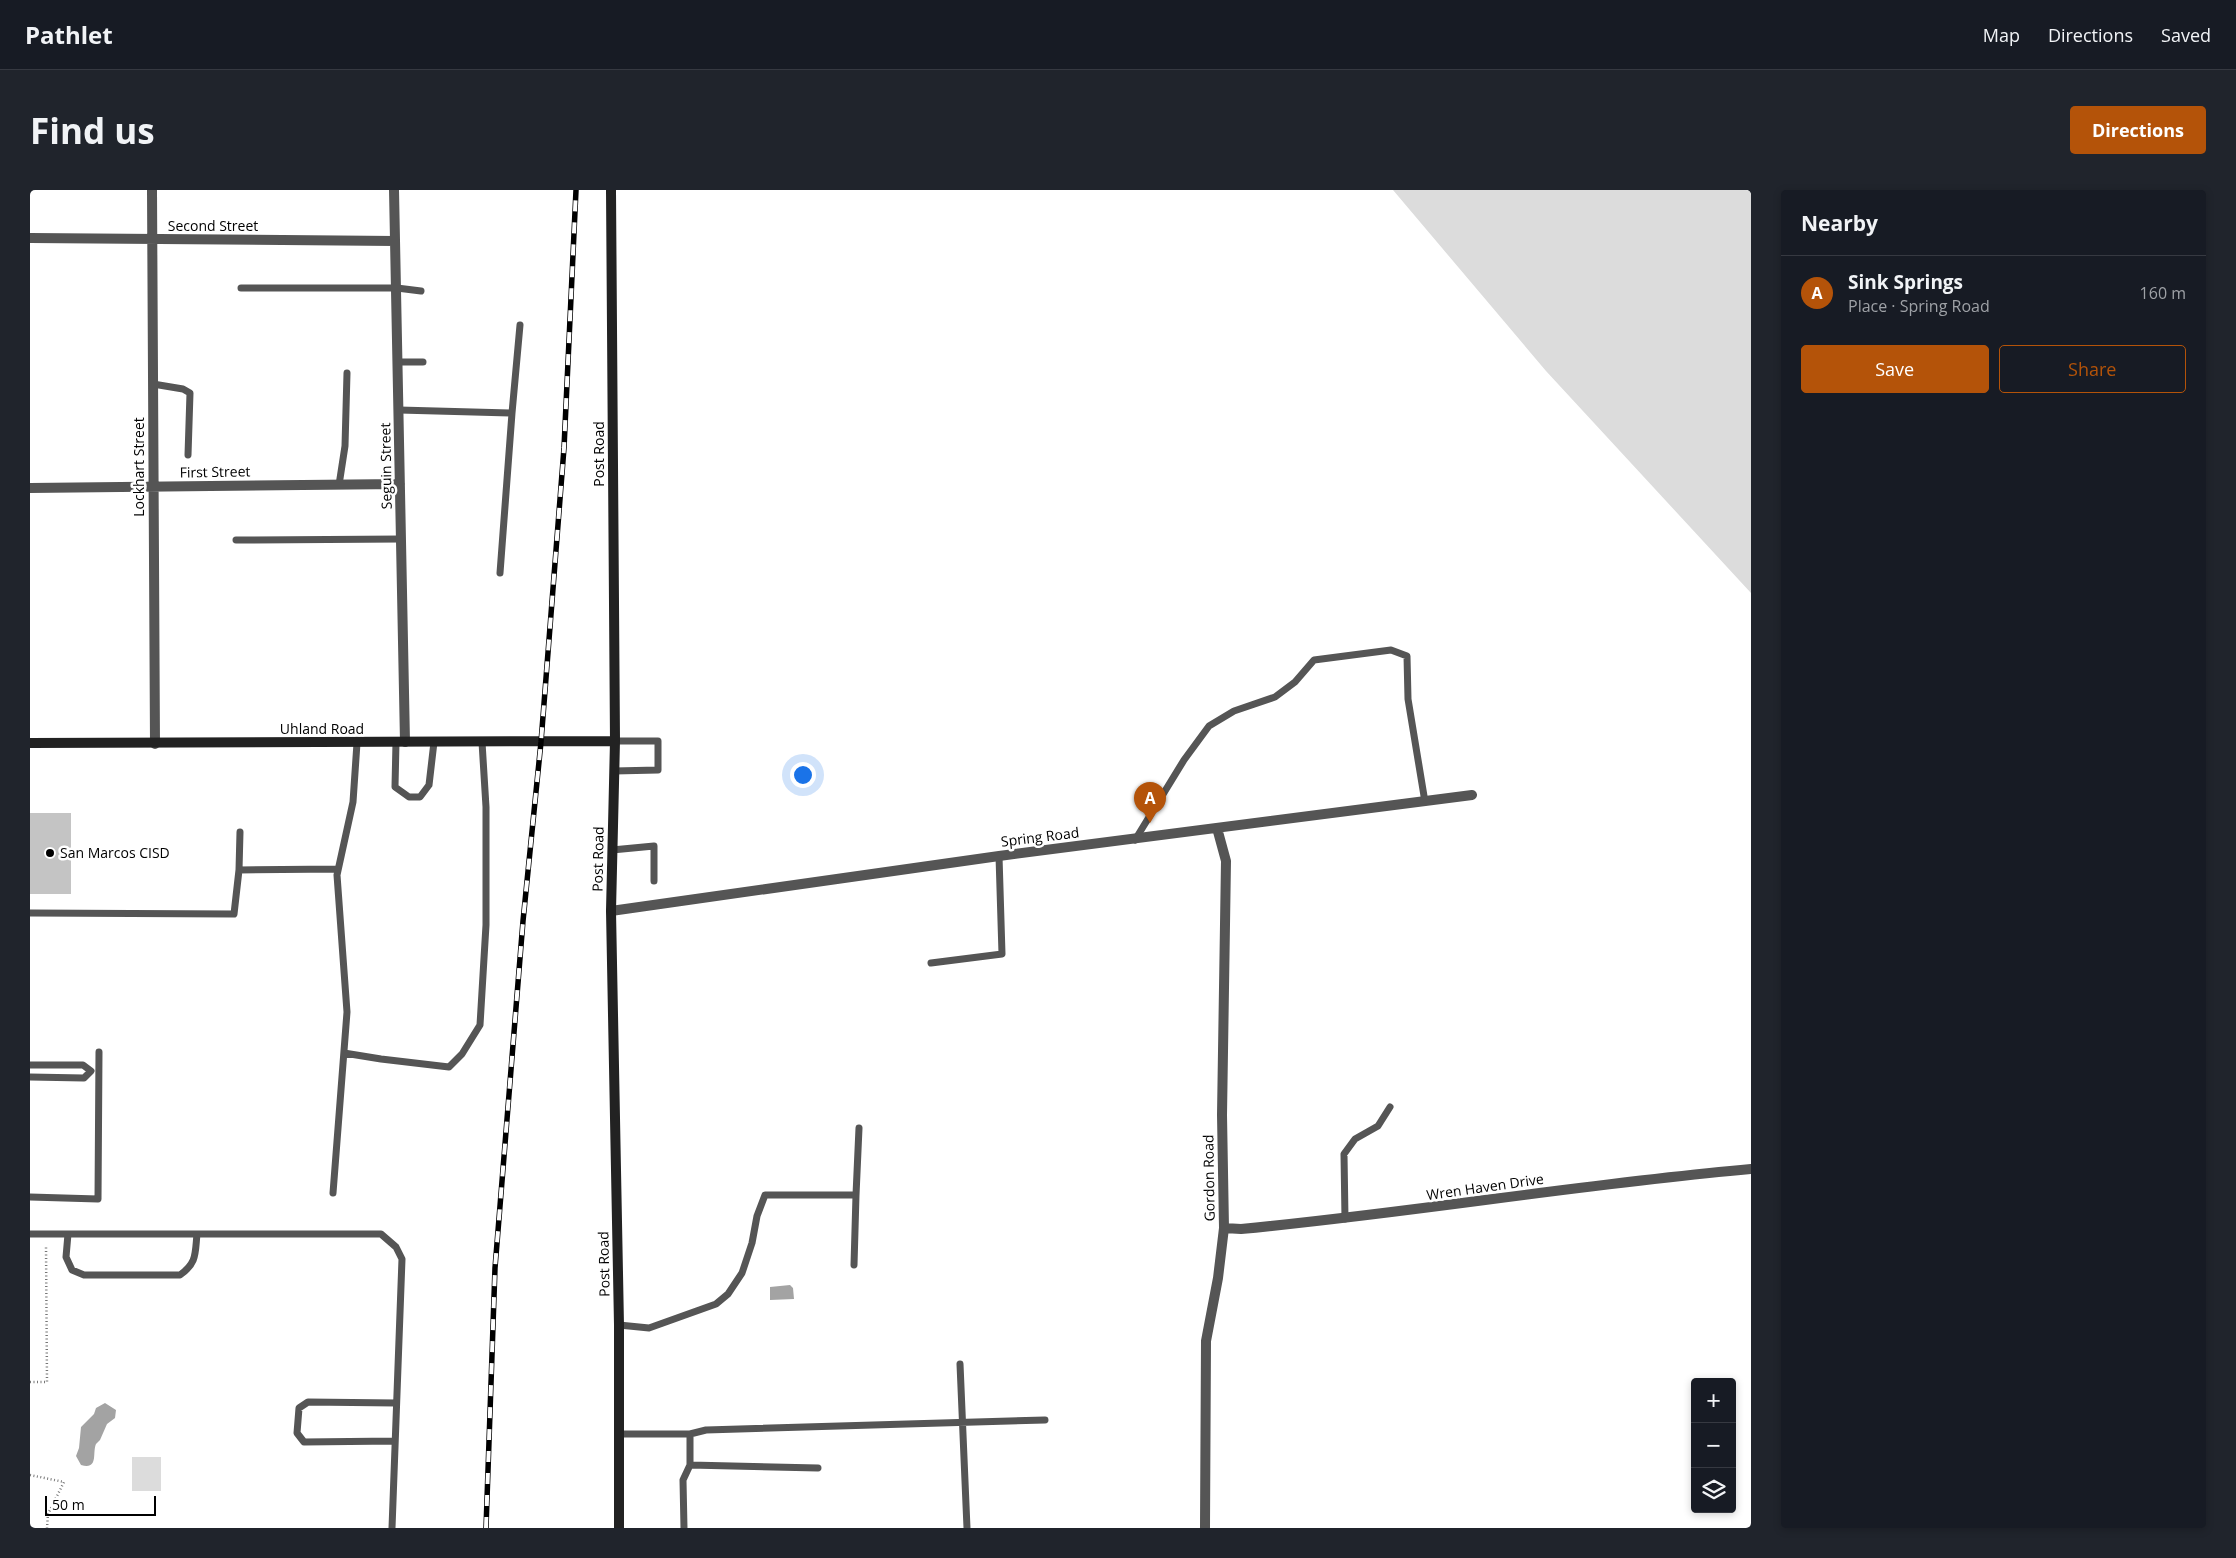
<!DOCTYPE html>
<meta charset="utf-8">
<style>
body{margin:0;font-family:"Open Sans",sans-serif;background:#20242c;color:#f1f3f6}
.controls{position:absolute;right:15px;bottom:15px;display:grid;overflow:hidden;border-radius:5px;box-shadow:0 2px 8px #0003}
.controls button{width:45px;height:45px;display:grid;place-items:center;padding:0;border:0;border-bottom:1px solid #363941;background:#171b24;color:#f1f3f6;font:25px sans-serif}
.scale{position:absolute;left:15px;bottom:12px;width:111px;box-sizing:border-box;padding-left:5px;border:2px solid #000;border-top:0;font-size:14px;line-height:18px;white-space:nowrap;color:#000;-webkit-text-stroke:4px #fff;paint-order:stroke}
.you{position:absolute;left:772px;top:584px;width:18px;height:18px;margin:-12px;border:4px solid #fff;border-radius:50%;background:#1a73e8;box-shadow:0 0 0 8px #1a73e833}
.badge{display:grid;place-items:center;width:32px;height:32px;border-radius:50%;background:#b45309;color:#fff;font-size:16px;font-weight:700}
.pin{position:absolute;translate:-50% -41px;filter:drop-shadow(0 1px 2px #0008)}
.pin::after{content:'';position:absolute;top:26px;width:18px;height:15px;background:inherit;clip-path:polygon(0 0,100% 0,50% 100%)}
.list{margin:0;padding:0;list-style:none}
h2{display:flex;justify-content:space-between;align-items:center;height:65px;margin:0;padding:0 20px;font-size:21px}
h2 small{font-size:16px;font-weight:400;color:#9ea1a6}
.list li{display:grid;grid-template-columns:32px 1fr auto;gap:15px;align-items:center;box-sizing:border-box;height:75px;padding:0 20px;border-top:1px solid #363941}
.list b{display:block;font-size:19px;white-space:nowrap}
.list p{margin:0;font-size:16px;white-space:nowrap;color:#9ea1a6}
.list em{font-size:16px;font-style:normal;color:#9ea1a6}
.actions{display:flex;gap:10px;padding:15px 20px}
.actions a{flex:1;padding:11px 0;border:1px solid #b45309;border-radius:5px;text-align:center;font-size:18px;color:#b45309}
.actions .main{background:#b45309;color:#fff}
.icon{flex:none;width:28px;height:28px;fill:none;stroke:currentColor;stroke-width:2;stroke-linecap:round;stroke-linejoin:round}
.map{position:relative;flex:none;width:1721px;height:1338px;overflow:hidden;border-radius:5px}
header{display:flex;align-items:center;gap:30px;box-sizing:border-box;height:70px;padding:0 25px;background:#171b24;border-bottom:1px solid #363941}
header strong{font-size:24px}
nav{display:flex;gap:28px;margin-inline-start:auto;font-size:18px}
.intro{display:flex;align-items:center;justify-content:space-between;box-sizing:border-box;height:120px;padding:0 30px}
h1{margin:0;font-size:35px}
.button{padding:12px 22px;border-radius:5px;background:#b45309;color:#fff;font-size:18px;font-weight:700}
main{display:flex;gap:30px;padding:0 30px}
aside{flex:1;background:#171b24;border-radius:5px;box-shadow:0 2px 8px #0003}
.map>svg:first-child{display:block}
</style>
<header>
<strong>Pathlet</strong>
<nav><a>Map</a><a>Directions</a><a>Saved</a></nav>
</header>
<div class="intro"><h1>Find us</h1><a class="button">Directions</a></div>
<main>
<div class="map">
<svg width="1721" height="1338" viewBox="0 0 1721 1338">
<rect width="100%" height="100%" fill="#fff"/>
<path fill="#dcdcdc" d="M1363 0H1721V403L1516 181Z
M102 1267H131V1301H102Z"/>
<path fill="#a3a3a3" d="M760 1095 763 1098 764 1109 740 1110V1097Z
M75 1213 86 1220 85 1228 77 1234 70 1250 66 1254C62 1263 69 1280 51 1275L46 1266 49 1258 51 1237 64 1224 66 1218Z"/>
<path fill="#c4c4c4" d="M0 623H41V704H0Z"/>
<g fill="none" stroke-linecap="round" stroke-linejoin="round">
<path stroke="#777" stroke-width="2.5" stroke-dasharray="1 2.5" stroke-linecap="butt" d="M0 1192H17L16 1055
M0 1285 34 1292 18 1324 17 1338"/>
<path stroke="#555" stroke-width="7" d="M211 98H367L391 101
M368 172H393
M123 194 153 199 160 203 158 265
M369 220 482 223 470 383
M482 223 490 135
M309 295 315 256 317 183
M206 350 371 349
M366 552 365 597 379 607H390L399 595 404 552
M584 581 628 580V551H585
M1105 650 1154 570 1179 536 1204 521 1245 507 1265 492 1284 470 1361 460 1377 466 1378 509 1395 612
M582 660 624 656V691
M209 680 210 642
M0 723 204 724 209 680 308 679
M901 773 972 764 969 666
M314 863 351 869 419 877 432 864 450 835 456 735V617L452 552
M0 875H53L61 881 54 888 0 887
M303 1003 317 822 307 685 323 612 327 553
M826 1005 829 938
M0 1007 68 1009 69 862
M1315 1029 1314 964 1325 949 1348 936 1360 917
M0 1044H351L366 1057 372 1069 362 1338
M38 1044 36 1067 42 1080 54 1085H150C167 1073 165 1064 167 1044
M589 1135 619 1138 686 1114 698 1104 712 1083 722 1053 727 1026 735 1005H826L824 1075
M930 1174 937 1338
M590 1244H660L676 1240 1015 1230
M365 1251 274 1252 267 1243 269 1218 278 1212 366 1213
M660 1275 788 1278
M654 1338 653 1290 660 1275V1244"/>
<path stroke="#555" stroke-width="10" d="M122 0 125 554
M364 0 375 552
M0 48 365 51
M0 298 370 294
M581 721 969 666 1442 605
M1194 1038 1211 1039C1381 1023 1550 994 1721 979
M1175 1338 1176 1151 1188 1088 1194 1038 1192 925 1196 671 1187 638"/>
<path stroke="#222" stroke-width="10" d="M581 0 585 551 581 721 589 1135V1338
M0 553 585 551"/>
<g stroke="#000" stroke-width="5.5">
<path id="rail" d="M456 1338 465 1078 493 731 511 552 534 258 546 0"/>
</g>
<use href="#rail" stroke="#fff" stroke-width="4" stroke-dasharray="11" stroke-linecap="butt"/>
</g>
<circle fill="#000" stroke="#fff" stroke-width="2" cx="20" cy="663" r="5"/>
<g text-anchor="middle" stroke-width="5" stroke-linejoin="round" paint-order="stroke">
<g font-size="14" fill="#000" stroke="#fff">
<text x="183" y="41">Second Street</text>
<text transform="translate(569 264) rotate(-90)" y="5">Post Road</text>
<text transform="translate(356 276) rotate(-91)" y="5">Seguin Street</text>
<text transform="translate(109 277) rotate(-90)" y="5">Lockhart Street</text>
<text transform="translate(185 282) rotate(-1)" y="5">First Street</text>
<text x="292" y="544">Uhland Road</text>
<text transform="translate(1010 647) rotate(-7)" y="5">Spring Road</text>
<text transform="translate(568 669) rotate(-89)" y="5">Post Road</text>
<text transform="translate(1179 988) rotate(-91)" y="5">Gordon Road</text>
<text transform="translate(1455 997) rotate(-8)" y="5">Wren Haven Drive</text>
<text transform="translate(574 1074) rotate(-91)" y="5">Post Road</text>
</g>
<g font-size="14" fill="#000" stroke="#fff" text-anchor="start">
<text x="30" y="668">San Marcos CISD</text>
</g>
</g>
</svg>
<div class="controls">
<button>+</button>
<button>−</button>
<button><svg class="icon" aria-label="layers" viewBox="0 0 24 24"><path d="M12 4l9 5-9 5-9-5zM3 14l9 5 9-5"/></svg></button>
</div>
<div class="scale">50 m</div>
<div class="you"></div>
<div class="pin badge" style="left:1120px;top:633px">A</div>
</div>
<aside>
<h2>Nearby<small></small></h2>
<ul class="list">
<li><span class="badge">A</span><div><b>Sink Springs</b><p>Place · Spring Road</p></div><em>160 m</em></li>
</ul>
<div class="actions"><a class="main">Save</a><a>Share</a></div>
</aside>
</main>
